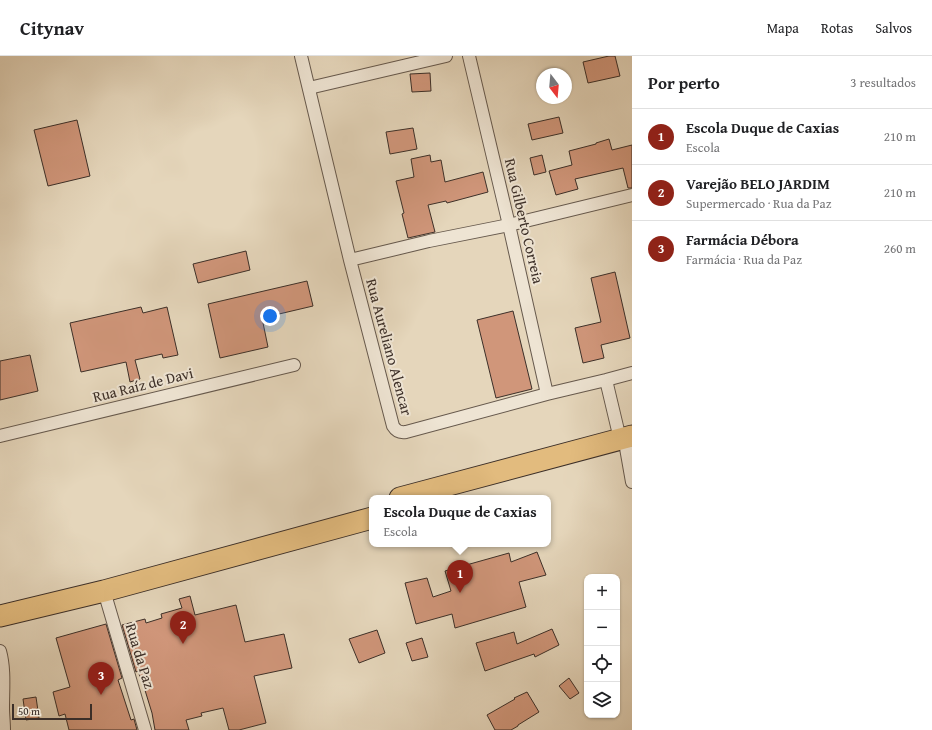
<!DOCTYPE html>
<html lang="pt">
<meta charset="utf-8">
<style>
body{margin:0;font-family:"Gentium Book Plus",serif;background:#f6f6f6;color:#202124}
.controls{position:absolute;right:12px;bottom:12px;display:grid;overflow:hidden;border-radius:8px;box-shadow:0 1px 3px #0004}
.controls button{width:36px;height:36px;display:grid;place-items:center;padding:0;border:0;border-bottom:1px solid #e0e0e0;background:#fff;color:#202124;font:20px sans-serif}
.compass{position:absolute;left:536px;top:12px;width:36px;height:36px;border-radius:50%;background:#fff;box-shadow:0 1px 3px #0004;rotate:164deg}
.scale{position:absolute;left:12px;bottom:10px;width:80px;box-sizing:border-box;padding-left:4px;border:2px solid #3c2f28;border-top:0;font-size:11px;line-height:14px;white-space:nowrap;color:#3c2f28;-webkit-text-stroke:3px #eee4d3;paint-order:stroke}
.you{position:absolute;left:270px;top:260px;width:14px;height:14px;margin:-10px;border:3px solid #fff;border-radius:50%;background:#1a73e8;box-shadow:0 0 0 6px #1a73e833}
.badge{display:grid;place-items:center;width:26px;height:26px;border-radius:50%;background:#8f2418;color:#fff;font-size:13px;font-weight:700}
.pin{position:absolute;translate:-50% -33px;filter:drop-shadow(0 1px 2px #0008)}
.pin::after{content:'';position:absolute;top:21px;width:14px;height:12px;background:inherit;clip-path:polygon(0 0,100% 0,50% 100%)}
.popup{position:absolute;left:369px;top:439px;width:182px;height:52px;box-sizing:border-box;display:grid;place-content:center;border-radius:8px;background:#fff;filter:drop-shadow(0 1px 3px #0005);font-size:13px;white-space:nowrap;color:#757577}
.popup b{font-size:15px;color:#202124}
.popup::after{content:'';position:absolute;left:50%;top:100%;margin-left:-8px;border:8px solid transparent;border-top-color:#fff}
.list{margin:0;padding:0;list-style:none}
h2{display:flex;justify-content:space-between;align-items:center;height:52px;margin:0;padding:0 16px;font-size:17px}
h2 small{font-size:13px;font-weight:400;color:#757577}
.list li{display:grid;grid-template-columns:26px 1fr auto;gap:12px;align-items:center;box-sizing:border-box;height:56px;padding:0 16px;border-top:1px solid #e0e0e0}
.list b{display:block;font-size:15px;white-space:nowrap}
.list p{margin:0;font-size:13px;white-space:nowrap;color:#757577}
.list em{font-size:13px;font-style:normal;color:#757577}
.icon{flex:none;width:22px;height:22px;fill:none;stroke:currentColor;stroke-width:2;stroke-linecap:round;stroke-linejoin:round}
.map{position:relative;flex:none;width:632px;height:674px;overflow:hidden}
header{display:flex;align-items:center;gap:24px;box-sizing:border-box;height:56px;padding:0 20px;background:#fff;border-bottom:1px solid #e0e0e0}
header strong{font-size:19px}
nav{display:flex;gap:22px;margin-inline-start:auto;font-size:14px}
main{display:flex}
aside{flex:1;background:#fff}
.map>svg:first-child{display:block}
</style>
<header>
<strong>Citynav</strong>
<nav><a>Mapa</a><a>Rotas</a><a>Salvos</a></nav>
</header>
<main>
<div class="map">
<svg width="632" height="674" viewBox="0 0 632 674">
<rect width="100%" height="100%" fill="#e5d6bb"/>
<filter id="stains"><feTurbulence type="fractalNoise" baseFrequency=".005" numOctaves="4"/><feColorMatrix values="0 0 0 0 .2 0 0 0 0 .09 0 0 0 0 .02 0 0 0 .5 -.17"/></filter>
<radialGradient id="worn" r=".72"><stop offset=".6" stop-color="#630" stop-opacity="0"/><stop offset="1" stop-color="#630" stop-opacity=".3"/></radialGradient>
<path fill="#d0967a" stroke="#3c2f28" d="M609 0H615L620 20 588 27 583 6Z
M430 17 431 35 412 36 410 18Z
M559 61 563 77 532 84 528 68Z
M77 64 90 120 48 130 34 74Z
M413 72 417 93 390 98 386 76Z
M609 83 612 94 632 89V132H628L623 112 575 123 578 133 556 139 549 115 572 109 569 95 596 88V87Z
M430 99 431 106 441 104 445 126 483 116 488 136 447 147 446 145 428 149 435 176 408 182 402 158 404 157 396 125 414 121 411 103Z
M542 99 546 116 534 119 530 102Z
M246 195 250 214 198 227 193 208Z
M615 216 630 282 601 289 604 302 583 307 575 272 601 266 591 222Z
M307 225 313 250 262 262 268 291 220 302 208 248Z
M141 251 143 257 167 251 178 299 163 302 162 298 135 304 140 323 130 326 126 306 81 316 70 267Z
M513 255 532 333 496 342 477 264Z
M30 299 38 335 0 344V305Z
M537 496 546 519 519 526 526 551 455 572 452 558 416 568 405 527 427 522 433 541 451 535 445 515 509 497 511 506Z
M190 540 195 559 236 549 245 586 284 578 292 612 254 620 266 667 239 674H229L223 652 201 657 202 660 186 664 189 674H155L152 657 144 631 138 615 136 616 122 569 145 563 146 567 162 562 161 558 182 552 179 543Z
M106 568 122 622 118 624 131 664 134 663 137 674H69L65 658 59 660 53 636 70 631 56 582Z
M552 573 559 589 535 601 534 598 485 615 476 587 514 576 517 588Z
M377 574 385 597 359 607 349 583Z
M422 582 428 601 412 605 406 587Z
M569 622 579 637 570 643 559 630Z
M527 636 539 656 518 669V670L511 674H495L487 659 515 643 514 642Z
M36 641 39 662 26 664 23 643Z"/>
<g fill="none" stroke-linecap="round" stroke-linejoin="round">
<g stroke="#66594d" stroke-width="14">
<path id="street" d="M301 0 350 204 393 370C396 375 400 377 406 376L547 338 606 324 632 317
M469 0 509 169 547 338
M309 32 446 0
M350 204 429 185 509 169 632 139
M606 324 620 383
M0 380 294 309
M626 392 632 426
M104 535 145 674
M0 595C5 613 3 633 3 652 3 659 4 667 4 674"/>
</g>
<g stroke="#3c2f28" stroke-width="23">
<path id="highway" d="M400 442 632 380
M0 560 104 535 372 462"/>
</g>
<use href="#street" stroke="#eee4d3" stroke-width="12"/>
<use href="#highway" stroke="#e2bb7e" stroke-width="21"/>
</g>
<g text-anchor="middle" stroke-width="4" stroke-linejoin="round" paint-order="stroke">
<g font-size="15" fill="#3c2f28" stroke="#eee4d3">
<text transform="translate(524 165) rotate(77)" y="5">Rua Gilberto Correia</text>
<text transform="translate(389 291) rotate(75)" y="5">Rua Aureliano Alencar</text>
<text transform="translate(143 329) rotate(-14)" y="5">Rua Raíz de Davi</text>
<text transform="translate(140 600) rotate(73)" y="5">Rua da Paz</text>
</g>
</g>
<rect width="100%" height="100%" filter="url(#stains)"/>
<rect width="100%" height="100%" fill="url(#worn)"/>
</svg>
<div class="controls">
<button>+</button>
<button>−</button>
<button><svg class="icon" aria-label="locate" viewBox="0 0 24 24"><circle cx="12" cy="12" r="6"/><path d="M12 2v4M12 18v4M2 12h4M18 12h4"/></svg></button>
<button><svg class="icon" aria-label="layers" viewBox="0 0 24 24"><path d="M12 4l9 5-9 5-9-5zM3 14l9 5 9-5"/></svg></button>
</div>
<svg class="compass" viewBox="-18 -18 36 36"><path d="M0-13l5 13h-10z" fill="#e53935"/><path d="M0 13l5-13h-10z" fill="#757577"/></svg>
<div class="scale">50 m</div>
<div class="you"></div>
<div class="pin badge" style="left:460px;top:537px">1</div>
<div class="popup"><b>Escola Duque de Caxias</b>Escola</div>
<div class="pin badge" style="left:183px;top:588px">2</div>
<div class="pin badge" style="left:101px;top:639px">3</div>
</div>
<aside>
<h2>Por perto<small>3 resultados</small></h2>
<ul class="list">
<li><span class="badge">1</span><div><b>Escola Duque de Caxias</b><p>Escola</p></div><em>210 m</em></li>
<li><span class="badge">2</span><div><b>Varejão BELO JARDIM</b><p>Supermercado · Rua da Paz</p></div><em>210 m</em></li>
<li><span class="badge">3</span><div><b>Farmácia Débora</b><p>Farmácia · Rua da Paz</p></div><em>260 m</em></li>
</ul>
</aside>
</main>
